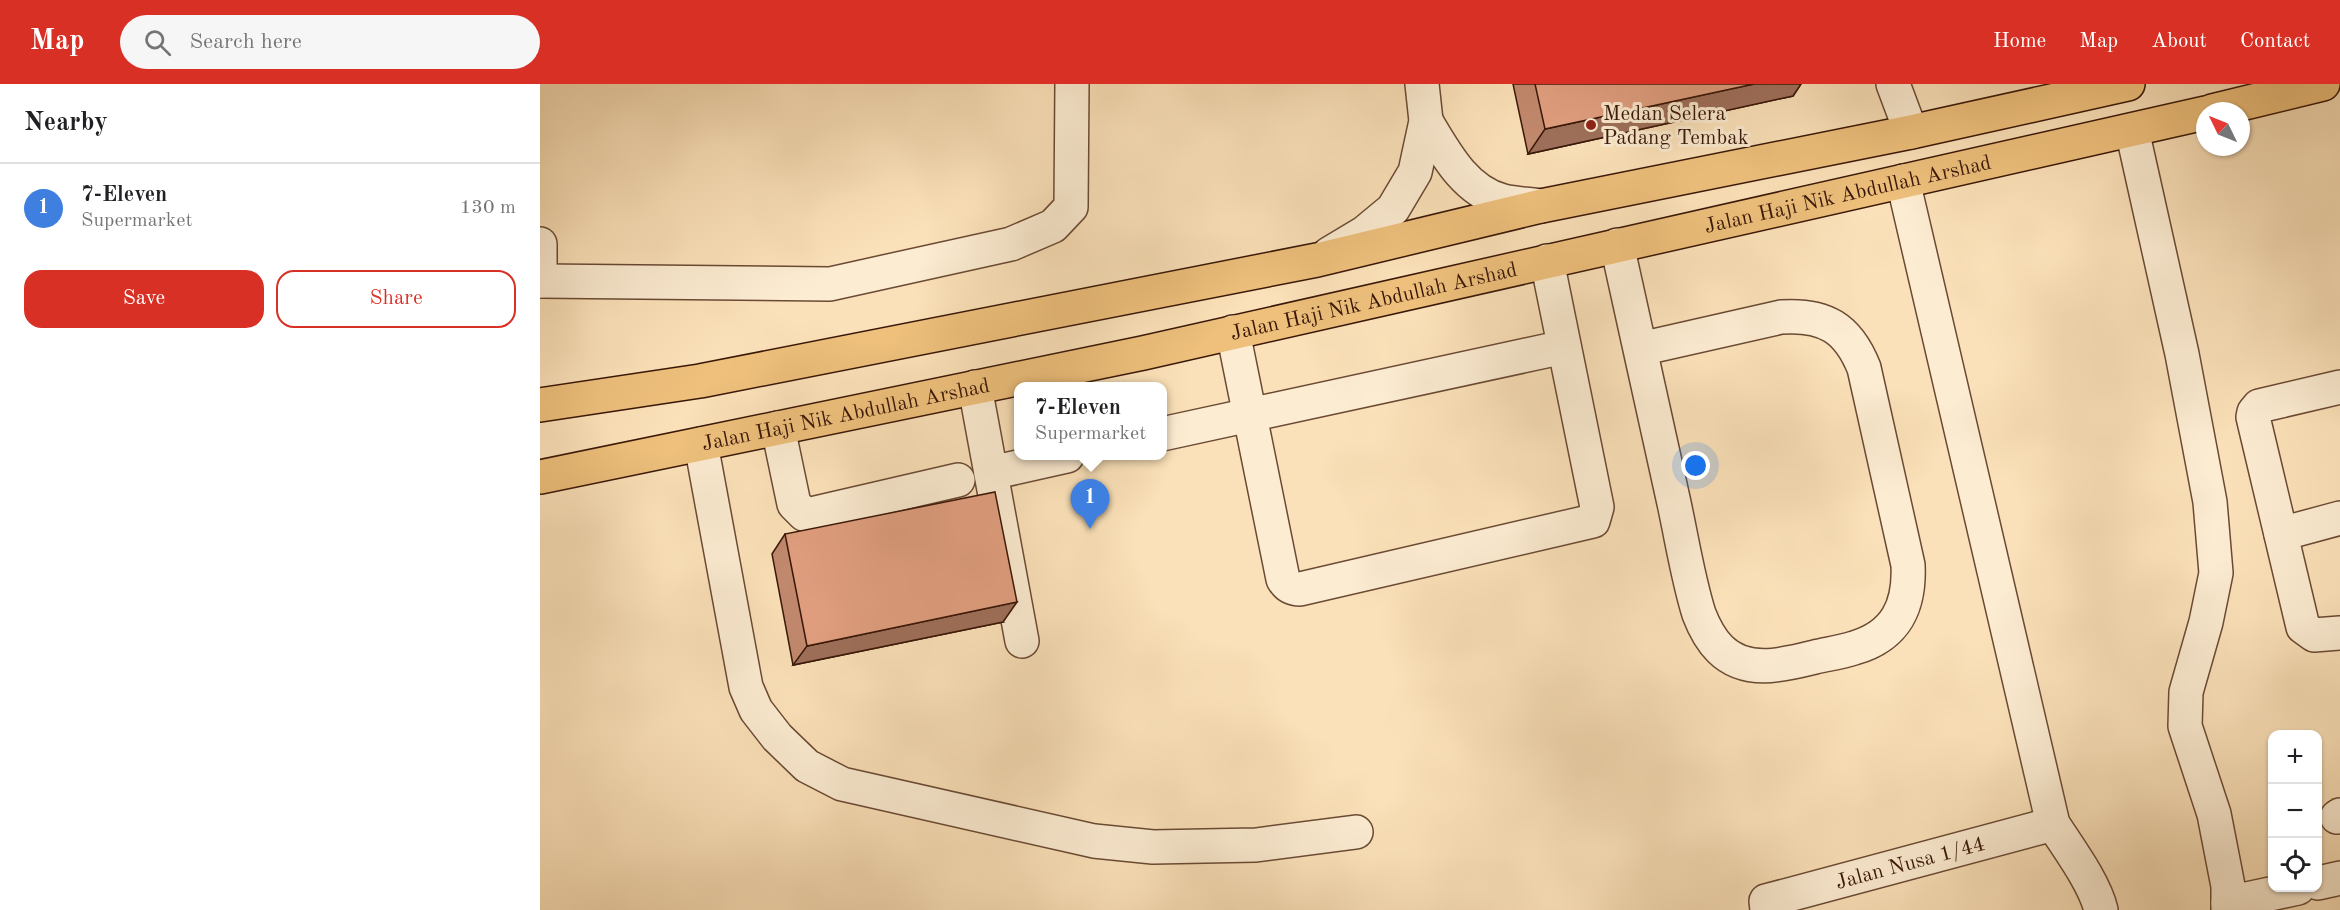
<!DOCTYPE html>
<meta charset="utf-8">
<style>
body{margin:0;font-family:"Old Standard TT",serif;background:#f6f6f6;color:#202124}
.controls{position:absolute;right:18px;bottom:18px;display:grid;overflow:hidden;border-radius:12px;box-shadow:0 2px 4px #0004}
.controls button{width:54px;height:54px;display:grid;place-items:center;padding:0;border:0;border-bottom:2px solid #e0e0e0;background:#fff;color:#202124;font:30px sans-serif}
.compass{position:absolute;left:1656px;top:18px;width:54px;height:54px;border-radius:50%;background:#fff;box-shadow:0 2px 4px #0004;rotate:313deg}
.you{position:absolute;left:1156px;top:382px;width:21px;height:21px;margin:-15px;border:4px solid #fff;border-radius:50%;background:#1a73e8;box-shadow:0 0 0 9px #1a73e833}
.badge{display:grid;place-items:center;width:39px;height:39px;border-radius:50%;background:#d93025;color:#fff;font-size:20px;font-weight:700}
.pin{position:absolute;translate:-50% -50px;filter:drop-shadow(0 2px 3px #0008)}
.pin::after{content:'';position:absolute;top:32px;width:21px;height:18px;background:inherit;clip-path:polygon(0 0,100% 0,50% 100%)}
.popup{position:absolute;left:474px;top:298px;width:153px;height:78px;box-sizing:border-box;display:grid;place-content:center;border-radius:12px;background:#fff;filter:drop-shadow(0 2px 4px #0005);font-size:20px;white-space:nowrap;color:#757577}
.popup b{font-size:22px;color:#202124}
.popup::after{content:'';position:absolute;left:50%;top:100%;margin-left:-12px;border:12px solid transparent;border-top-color:#fff}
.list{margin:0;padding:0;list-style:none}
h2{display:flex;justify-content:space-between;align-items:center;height:78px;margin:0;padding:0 24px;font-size:26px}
h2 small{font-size:20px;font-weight:400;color:#757577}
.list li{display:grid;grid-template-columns:39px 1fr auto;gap:18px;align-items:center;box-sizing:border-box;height:90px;padding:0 24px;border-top:2px solid #e0e0e0}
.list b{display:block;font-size:22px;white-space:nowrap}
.list p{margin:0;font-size:20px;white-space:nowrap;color:#757577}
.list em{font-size:20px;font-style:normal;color:#757577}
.actions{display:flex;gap:12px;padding:18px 24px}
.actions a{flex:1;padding:14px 0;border:2px solid #d93025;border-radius:18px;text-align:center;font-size:21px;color:#d93025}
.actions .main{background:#d93025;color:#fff}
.icon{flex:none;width:33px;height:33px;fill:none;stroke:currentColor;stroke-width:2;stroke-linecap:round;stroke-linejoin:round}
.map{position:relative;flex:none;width:1800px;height:826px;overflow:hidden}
header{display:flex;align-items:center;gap:36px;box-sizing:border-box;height:84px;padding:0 30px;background:#d93025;color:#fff}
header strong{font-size:28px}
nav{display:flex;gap:33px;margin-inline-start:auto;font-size:21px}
.search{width:420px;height:54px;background:#f6f6f6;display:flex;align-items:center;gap:15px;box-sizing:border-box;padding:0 21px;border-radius:33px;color:#757577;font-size:22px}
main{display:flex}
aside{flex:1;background:#fff}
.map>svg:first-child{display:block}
</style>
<header>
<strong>Map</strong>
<div class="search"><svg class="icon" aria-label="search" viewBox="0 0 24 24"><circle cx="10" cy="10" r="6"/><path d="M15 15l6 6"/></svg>Search here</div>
<nav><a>Home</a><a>Map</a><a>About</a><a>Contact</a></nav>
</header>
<main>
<aside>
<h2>Nearby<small></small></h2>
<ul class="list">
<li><span class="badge" style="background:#3f7fe0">1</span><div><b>7-Eleven</b><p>Supermarket</p></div><em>130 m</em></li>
</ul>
<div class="actions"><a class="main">Save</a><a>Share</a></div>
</aside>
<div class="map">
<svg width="1800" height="826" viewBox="0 0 1800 826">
<rect width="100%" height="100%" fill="#fbe1b9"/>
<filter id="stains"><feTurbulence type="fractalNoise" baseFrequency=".00333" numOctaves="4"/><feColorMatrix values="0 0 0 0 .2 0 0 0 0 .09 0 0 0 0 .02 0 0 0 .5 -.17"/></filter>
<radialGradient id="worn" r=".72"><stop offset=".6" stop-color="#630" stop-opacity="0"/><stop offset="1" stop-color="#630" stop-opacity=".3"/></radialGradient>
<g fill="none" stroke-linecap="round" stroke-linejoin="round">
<g stroke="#6a4a34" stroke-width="36">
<g id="minor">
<path d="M1353 0 1371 48"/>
<path d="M886 37C905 69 925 107 963 117 975 120 989 120 1001 122"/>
<path d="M1592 46 1642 270 1670 418 1676 489 1666 538 1646 608 1645 642 1674 730 1688 802V826"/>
<path d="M1363 97 1513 740C1529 765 1554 798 1561 826"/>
<path d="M0 160V197"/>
<path d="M1077 161C1095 244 1114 327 1132 410 1141 449 1147 492 1159 530 1164 543 1170 555 1180 565 1206 591 1243 581 1275 573 1288 570 1302 568 1314 564 1356 552 1370 522 1368 481L1324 284C1308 244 1285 230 1241 233L1100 265"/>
<path d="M789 170 824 149 853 125 875 88 886 37 882 0"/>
<path d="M0 197 290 200 471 160 513 142 531 123 532 0"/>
<path d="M693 248 743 495C747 502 751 505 760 505L1053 437 1057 423 1007 177"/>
<path d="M435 303 482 557"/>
<path d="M1800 303 1719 322 1714 328 1713 333 1763 543 1774 551 1800 549"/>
<path d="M238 344 254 420 264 430H271L418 396"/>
<path d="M622 350 1024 263"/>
<path d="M161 360 206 603 216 626 237 653 267 682 302 700 554 757 613 763 716 761 816 748"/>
<path d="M451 389 527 372"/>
<path d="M1741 450 1800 434"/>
<path d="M1797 733 1800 731"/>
<path d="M1778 799 1800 794"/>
<path d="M1688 819 1758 804"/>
<path id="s1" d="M1227 826 1226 817 1513 740"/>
</g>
</g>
<g stroke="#391708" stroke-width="36">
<g id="major">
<path d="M1672 27 1783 0"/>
<path d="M0 321 160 297 777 176 1001 122 1371 48 1588 0"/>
<path id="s2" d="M0 393 603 269 1665 29"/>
</g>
</g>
<use href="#minor" stroke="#fcecd2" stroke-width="33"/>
<use href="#major" stroke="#eec07c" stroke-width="33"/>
</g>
<path fill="#c2896e" stroke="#391708" stroke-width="1.5" d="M973 0H1261L1253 12 988 70Z
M245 450 463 538 253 581 232 470Z"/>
<path fill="#9e6f5a" stroke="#391708" stroke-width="1.5" d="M1214 0H1261L1253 12 988 70 1005 45Z
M477 518 463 538 253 581 267 562Z"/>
<path fill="#e19f80" stroke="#391708" stroke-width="1.5" d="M995 0H1214L1005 45Z
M455 408 477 518 267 562 245 450Z"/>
<circle fill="#8f2418" stroke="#fcecd2" stroke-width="2" cx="1051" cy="41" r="6"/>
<g text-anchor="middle" stroke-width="6" stroke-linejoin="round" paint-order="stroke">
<g font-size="21" fill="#391708" stroke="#fcecd2" text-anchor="start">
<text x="1063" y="36">Medan Selera<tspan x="1063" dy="24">Padang Tembak</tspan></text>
</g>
<g font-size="21" fill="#391708" stroke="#fcecd2">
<text dy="7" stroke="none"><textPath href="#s2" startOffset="1338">Jalan Haji Nik Abdullah Arshad</textPath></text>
<text dy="7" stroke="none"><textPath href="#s2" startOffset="852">Jalan Haji Nik Abdullah Arshad</textPath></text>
<text dy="7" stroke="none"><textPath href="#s2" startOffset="312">Jalan Haji Nik Abdullah Arshad</textPath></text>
<text dy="7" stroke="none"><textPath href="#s1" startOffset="158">Jalan Nusa 1/44</textPath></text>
</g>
</g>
<rect width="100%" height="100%" filter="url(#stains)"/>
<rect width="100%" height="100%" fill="url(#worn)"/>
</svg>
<div class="controls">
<button>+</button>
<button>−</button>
<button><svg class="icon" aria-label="locate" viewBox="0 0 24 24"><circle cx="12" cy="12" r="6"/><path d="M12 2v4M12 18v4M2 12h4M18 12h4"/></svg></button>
</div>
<svg class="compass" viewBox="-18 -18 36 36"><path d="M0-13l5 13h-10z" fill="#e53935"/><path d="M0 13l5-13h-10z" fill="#757577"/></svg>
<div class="you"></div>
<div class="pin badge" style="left:550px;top:445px;background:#3f7fe0">1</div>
<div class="popup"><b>7-Eleven</b>Supermarket</div>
</div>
</main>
